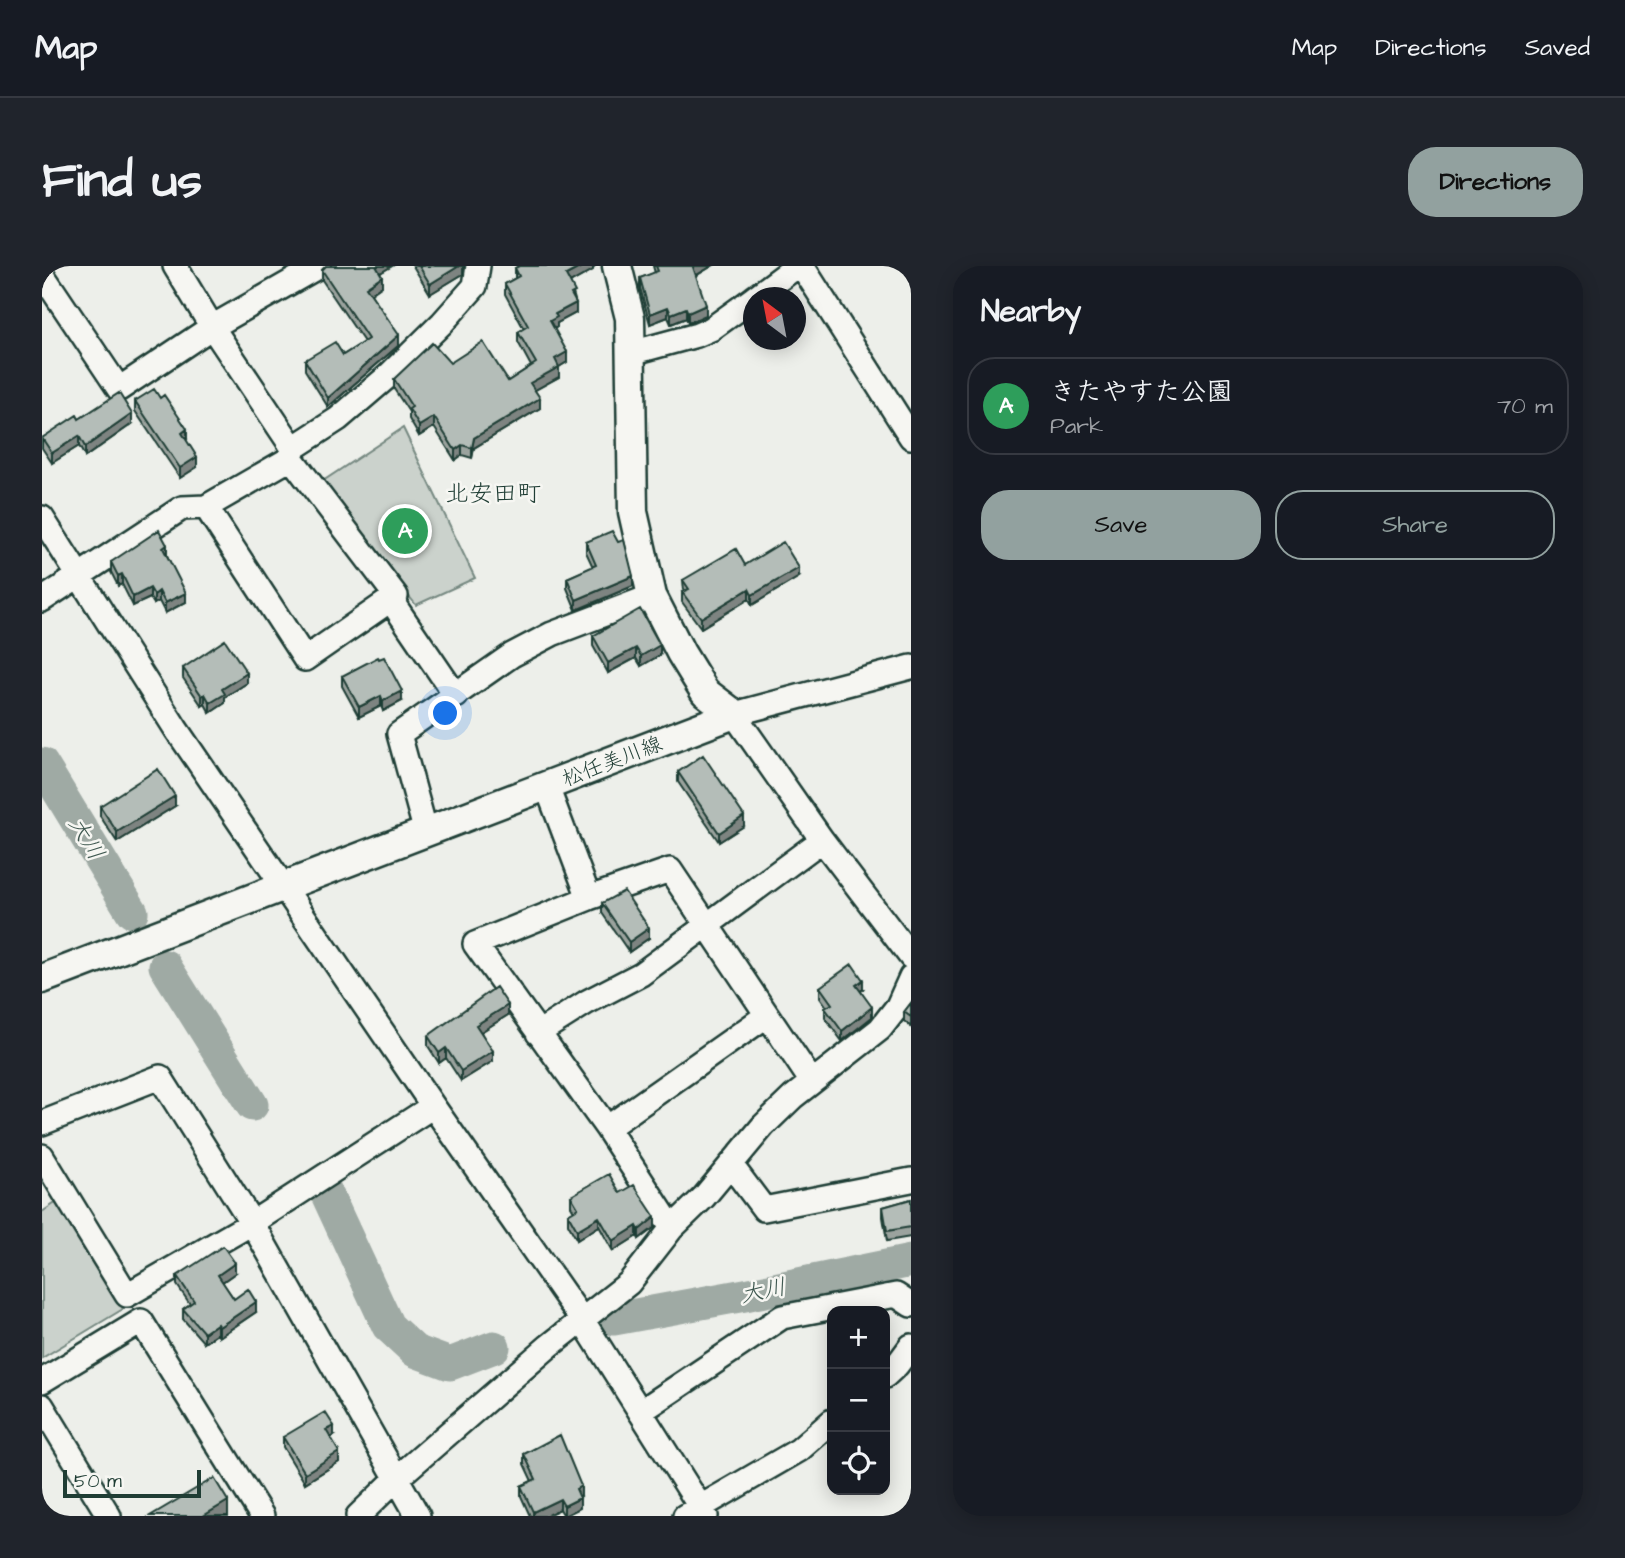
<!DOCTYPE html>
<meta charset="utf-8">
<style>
body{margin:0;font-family:"Architects Daughter","Klee One",sans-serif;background:#20242c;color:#f1f3f6}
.controls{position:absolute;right:21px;bottom:21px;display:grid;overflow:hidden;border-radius:14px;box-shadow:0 4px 18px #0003}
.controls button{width:63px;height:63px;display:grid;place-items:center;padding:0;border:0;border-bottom:2px solid #363941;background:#171b24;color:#f1f3f6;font:35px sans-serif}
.compass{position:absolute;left:701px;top:21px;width:63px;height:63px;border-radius:50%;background:#171b24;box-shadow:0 4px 18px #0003;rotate:328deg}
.scale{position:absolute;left:21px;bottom:18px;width:138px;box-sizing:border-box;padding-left:7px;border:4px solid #1f3d34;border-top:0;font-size:19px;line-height:24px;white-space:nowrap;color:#1f3d34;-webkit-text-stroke:5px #f6f6f2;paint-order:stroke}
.you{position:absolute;left:404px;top:448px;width:24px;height:24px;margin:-18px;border:5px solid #fff;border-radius:50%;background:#1a73e8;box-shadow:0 0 0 10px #1a73e833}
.badge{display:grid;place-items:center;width:46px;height:46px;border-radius:50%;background:#92a19f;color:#fff;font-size:23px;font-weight:700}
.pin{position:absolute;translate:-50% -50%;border:4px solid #fff;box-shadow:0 2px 7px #0006}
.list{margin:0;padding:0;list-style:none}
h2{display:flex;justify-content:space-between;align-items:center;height:91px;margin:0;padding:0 28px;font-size:30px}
h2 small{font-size:23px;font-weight:400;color:#9ea1a6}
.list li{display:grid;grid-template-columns:46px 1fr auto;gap:21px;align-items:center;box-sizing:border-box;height:98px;margin:0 14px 14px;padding:0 14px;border:2px solid #363941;border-radius:28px}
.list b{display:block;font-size:26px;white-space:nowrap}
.list p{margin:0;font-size:23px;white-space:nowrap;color:#9ea1a6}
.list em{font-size:23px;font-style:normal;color:#9ea1a6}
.actions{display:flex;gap:14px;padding:21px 28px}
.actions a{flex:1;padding:16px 0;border:2px solid #92a19f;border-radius:28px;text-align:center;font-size:24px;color:#92a19f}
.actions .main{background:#92a19f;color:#111}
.icon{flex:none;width:38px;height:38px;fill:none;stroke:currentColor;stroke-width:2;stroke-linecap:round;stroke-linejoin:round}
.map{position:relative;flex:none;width:869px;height:1250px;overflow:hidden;border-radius:28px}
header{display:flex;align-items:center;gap:42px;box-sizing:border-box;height:98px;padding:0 35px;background:#171b24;border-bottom:2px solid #363941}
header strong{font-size:33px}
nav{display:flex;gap:38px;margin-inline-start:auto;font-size:24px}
.intro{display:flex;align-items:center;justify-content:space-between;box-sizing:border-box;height:168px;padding:0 42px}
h1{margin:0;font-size:49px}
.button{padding:18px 32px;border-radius:28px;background:#92a19f;color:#111;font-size:24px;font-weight:700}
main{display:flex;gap:42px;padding:0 42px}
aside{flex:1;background:#171b24;border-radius:28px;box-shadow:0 4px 18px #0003}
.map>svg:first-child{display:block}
</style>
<header>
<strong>Map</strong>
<nav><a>Map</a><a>Directions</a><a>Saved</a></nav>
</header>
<div class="intro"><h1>Find us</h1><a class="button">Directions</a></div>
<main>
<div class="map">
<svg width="869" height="1250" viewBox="0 0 869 1250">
<rect width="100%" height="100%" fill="#edefea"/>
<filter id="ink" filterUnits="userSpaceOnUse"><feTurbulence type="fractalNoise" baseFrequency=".0143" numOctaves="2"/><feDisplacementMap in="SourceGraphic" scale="14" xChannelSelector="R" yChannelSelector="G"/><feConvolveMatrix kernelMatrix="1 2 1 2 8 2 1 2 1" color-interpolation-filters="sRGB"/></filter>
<g filter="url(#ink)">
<path fill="#cbd2cc" stroke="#758880" stroke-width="2" d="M361 162 433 312 374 339 278 217Z
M15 936 81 1043 0 1092V946Z"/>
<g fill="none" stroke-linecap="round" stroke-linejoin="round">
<path stroke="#9faaa4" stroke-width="33" d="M0 498 90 646
M123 700 210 839
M283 924 346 1060 373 1085 408 1098 452 1081
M572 1053 703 1029 869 995"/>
<g stroke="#1f3d34" stroke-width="28">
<path id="minor" d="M133 0 170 61 251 182
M760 0 869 171
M0 8 77 123 170 61 277 0
M712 32 755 0
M589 87 655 69 669 63 712 32
M164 241 263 393 354 330 249 192
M0 252 134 463 391 840 539 1052 664 1250
M348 333 414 430
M0 334 140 242 164 241 249 192 251 182 296 153 345 111 400 57 433 20 436 0
M869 401 692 448 780 574 869 691
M505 521 547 632
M384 567 357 468 470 389 510 368 610 330
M496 767 545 736 599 708 780 574
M0 857 118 811 210 957 376 1250
M565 862 724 750
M0 890 85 1029 210 957 391 840
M689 899 722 943 869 914
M630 962 565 862 433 678 547 632 628 604 770 816
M843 1110 855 1099 869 1080
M0 1115 99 1055 220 1250
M0 1140 67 1250
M598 1146 740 1051 854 1029 869 1039
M316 1250 354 1213 507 1080 587 1017 630 962 662 931 721 860 751 831 838 763 856 740 869 711
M643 1250 757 1184 790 1155"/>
</g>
<g stroke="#1f3d34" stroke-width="33">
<path id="major" d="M575 0 588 52 591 246 610 330 639 387 663 426 692 448
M0 713 692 448"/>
</g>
<use href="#minor" stroke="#f6f6f2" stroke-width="23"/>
<use href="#major" stroke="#f6f6f2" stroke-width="28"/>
</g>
<path fill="#9ba39e" stroke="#1f3d34" stroke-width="2" d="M284 0H350L338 7 340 20 329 28 357 79 286 141 263 104V94L301 89 322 76 280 14V4Z
M371 0H421V8L388 28Z
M477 0H553L551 1V4L528 17 533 34 534 47 515 57V61L512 63 525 96 517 101V111L492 124 498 142 432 182 430 192 420 189 413 194 392 161 377 170 367 153V146L352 123V113L408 97 466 115 489 100 476 76V66L482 63 463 28V18L473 12V2Z
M611 0H670L654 10 664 49 646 57 644 52 629 58 626 51 608 58 598 22V12L613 7Z
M93 135 145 173 144 174 155 201 138 212 93 145Z
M37 153 90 158 43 191 37 180 10 197 0 182V172Z
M544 276 591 320 534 344 525 322V312L551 301 544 286Z
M125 289 144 336 123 347 117 335 112 338 108 332 91 340 80 318 76 320 69 306V296Z
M703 299 757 311 710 339 707 333 659 362 640 336V326L642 325 641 314Z
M551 370 618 389 599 400 594 392 566 407 551 380Z
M141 402 205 417 183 431V437L168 447 163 438 160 440 141 412Z
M300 410 360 435 341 445 339 440 317 451 300 420Z
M636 506 702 560 677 576 636 516Z
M58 540H133L75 576 58 550Z
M560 637 607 672 587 686 560 647Z
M778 721 821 723 819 725 830 751 800 775 783 752V742L785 741 778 731Z
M869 737V761L862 755V746Z
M466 749 439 766 451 795 419 815 404 792 397 797 386 780V770Z
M578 927 613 961 597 973 595 970 571 985 557 960 535 974 526 958V948L532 945 529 940V930Z
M869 933V971L845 975 841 951V941Z
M193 1007 180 1016 192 1033 214 1046 177 1071 175 1068 162 1077 141 1053V1043L148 1038 135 1019V1010Z
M292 1170 289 1172 297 1196 263 1217 241 1181V1171Z
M482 1188 539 1230 538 1231V1242L522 1250 518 1243 503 1250H488L479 1230V1220L490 1215 482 1198Z"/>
<path fill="#7e8481" stroke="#1f3d34" stroke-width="2" d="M333 0H350L333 10Z
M417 0H421V8L388 28V18Z
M541 0H553L551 1V4L524 19V9Z
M653 0H670L651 11V1Z
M340 10V20L324 31V21Z
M534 37V47L515 57V61L508 65V55L513 48Z
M664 39V49L646 57V47Z
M626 41V51L608 58V48Z
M644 42V52L629 58V48Z
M357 69V79L286 141V132Z
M525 86V96L517 101V111L488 127V117L513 93Z
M498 132V142L432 182 430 192V182L432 172Z
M90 148V158L43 191V181Z
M392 151V161L377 170V160Z
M145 163V173L140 177V167Z
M37 170V180L10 197V187Z
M420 179V189L413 194V184Z
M155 191V201L138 212V202Z
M125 279V289L121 292V282Z
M757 302V311L710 339V329Z
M80 308V318L76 320V310Z
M591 310V320L534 344V334Z
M108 322V332L91 340V331Z
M707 323V333L659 362V352Z
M117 325V335L112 338V329Z
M144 327V336L123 347V337Z
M618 379V389L599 400V390Z
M594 382V392L566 407V397Z
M205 407V417L183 431V437L168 447V437L180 423Z
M360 425V435L341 445V435Z
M163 428V438L160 440V430Z
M339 430V440L317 451V441Z
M133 530V540L75 576V566Z
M702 550V560L677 576V567Z
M607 662V672L587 686V676Z
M821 714V723L814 728V719Z
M466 739V749L434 769V759Z
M830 741V751L800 775V765Z
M404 782V792L397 797V787Z
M451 785V795L419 815V805Z
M557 951V960L535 974V964Z
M613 951V961L597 973V964Z
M595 960V970L571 985V975Z
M193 997V1007L176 1019V1009Z
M214 1036V1046L177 1071V1061Z
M175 1058V1068L162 1077V1067Z
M292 1160V1170L284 1174V1164Z
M297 1186V1196L263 1217V1207Z
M539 1220V1230L534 1233V1223Z
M538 1232V1242L522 1250V1240Z
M518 1233V1243L503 1250H491V1246Z
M186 1235V1250H161Z"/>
<path fill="#b4bdb8" stroke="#1f3d34" stroke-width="2" d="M284 0H334L340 10 324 21 357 69 286 132 263 94 293 76 301 89 326 73 280 4Z
M377 0H417L388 18Z
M477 0H541L524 9 533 26 529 28 534 37 513 48 515 51 508 55 525 86 513 93 517 101 488 117 498 132 432 172 430 182 420 179 413 184 392 151 377 160 367 143 370 141 352 113 390 77 408 97 441 76 466 115 494 97 476 66 486 60 463 18 477 10 473 2Z
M614 0H653L651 1 664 39 646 47 644 42 629 48 626 41 608 48 598 12 616 5Z
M112 123 118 132 122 129 145 163 140 167 155 191 138 202 93 135Z
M77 127 90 148 43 181 37 170 10 187 0 172 35 149 37 153Z
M117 264 125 279 121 282 144 327 123 337 117 325 112 329 108 322 91 331 80 308 76 310 69 296Z
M570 265 576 276 582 274 591 310 534 334 525 312 554 299 544 276Z
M741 276 757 302 710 329 707 323 659 352 640 326 647 323 641 314 694 283 703 299Z
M598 343 618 379 599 390 594 382 566 397 551 370Z
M183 374 205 407 180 423 183 428 168 437 163 428 160 430 141 402Z
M336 391 337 393 342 391 360 425 341 435 339 430 317 441 300 410Z
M661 489 702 550 677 567 636 506Z
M116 503 133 530 75 566 58 540Z
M582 625 607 662 587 676 560 637Z
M810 698 821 714 814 719 830 741 800 765 783 742 790 738 778 721Z
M454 721 466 739 434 759 451 785 419 805 404 782 397 787 386 770Z
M869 737V751L862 746Z
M567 908 578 927 592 919 613 951 597 964 595 960 571 975 557 951 535 964 526 948 536 942 529 930Z
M869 933V961L845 965 841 941Z
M181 980 193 997 176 1009 192 1033 206 1023 214 1036 177 1061 175 1058 162 1067 141 1043 152 1035 135 1010Z
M283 1146 292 1160 284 1164 297 1186 263 1207 241 1171Z
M518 1169 539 1220 534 1223 538 1232 522 1240 518 1233 491 1246 479 1220 494 1213 482 1188Z
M172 1212 186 1235 161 1250H108Z"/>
</g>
<g text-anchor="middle" stroke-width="5" stroke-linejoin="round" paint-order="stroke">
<g font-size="21" fill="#1f3d34" stroke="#f6f6f2">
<text transform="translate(570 495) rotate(-21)" y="7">松任美川線</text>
</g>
<g font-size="23" font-style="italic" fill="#3f5850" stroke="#f6f6f2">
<text transform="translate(45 572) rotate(59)" y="8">大川</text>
<text transform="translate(721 1024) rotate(-11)" y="8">大川</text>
</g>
<g font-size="24" fill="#1f3d34" stroke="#f6f6f2">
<text x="451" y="235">北安田町</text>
</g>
</g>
</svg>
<div class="controls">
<button>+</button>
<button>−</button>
<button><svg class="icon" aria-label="locate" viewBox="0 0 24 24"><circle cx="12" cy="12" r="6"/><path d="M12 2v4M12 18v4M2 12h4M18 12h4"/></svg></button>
</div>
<svg class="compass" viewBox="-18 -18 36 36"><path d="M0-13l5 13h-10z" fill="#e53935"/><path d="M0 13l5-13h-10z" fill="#9ea1a6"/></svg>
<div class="scale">50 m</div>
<div class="you"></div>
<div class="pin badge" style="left:363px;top:265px;background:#2e9e5b">A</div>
</div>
<aside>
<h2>Nearby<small></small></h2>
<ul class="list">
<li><span class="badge" style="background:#2e9e5b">A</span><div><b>きたやすた公園</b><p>Park</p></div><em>70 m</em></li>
</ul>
<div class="actions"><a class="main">Save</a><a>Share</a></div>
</aside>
</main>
